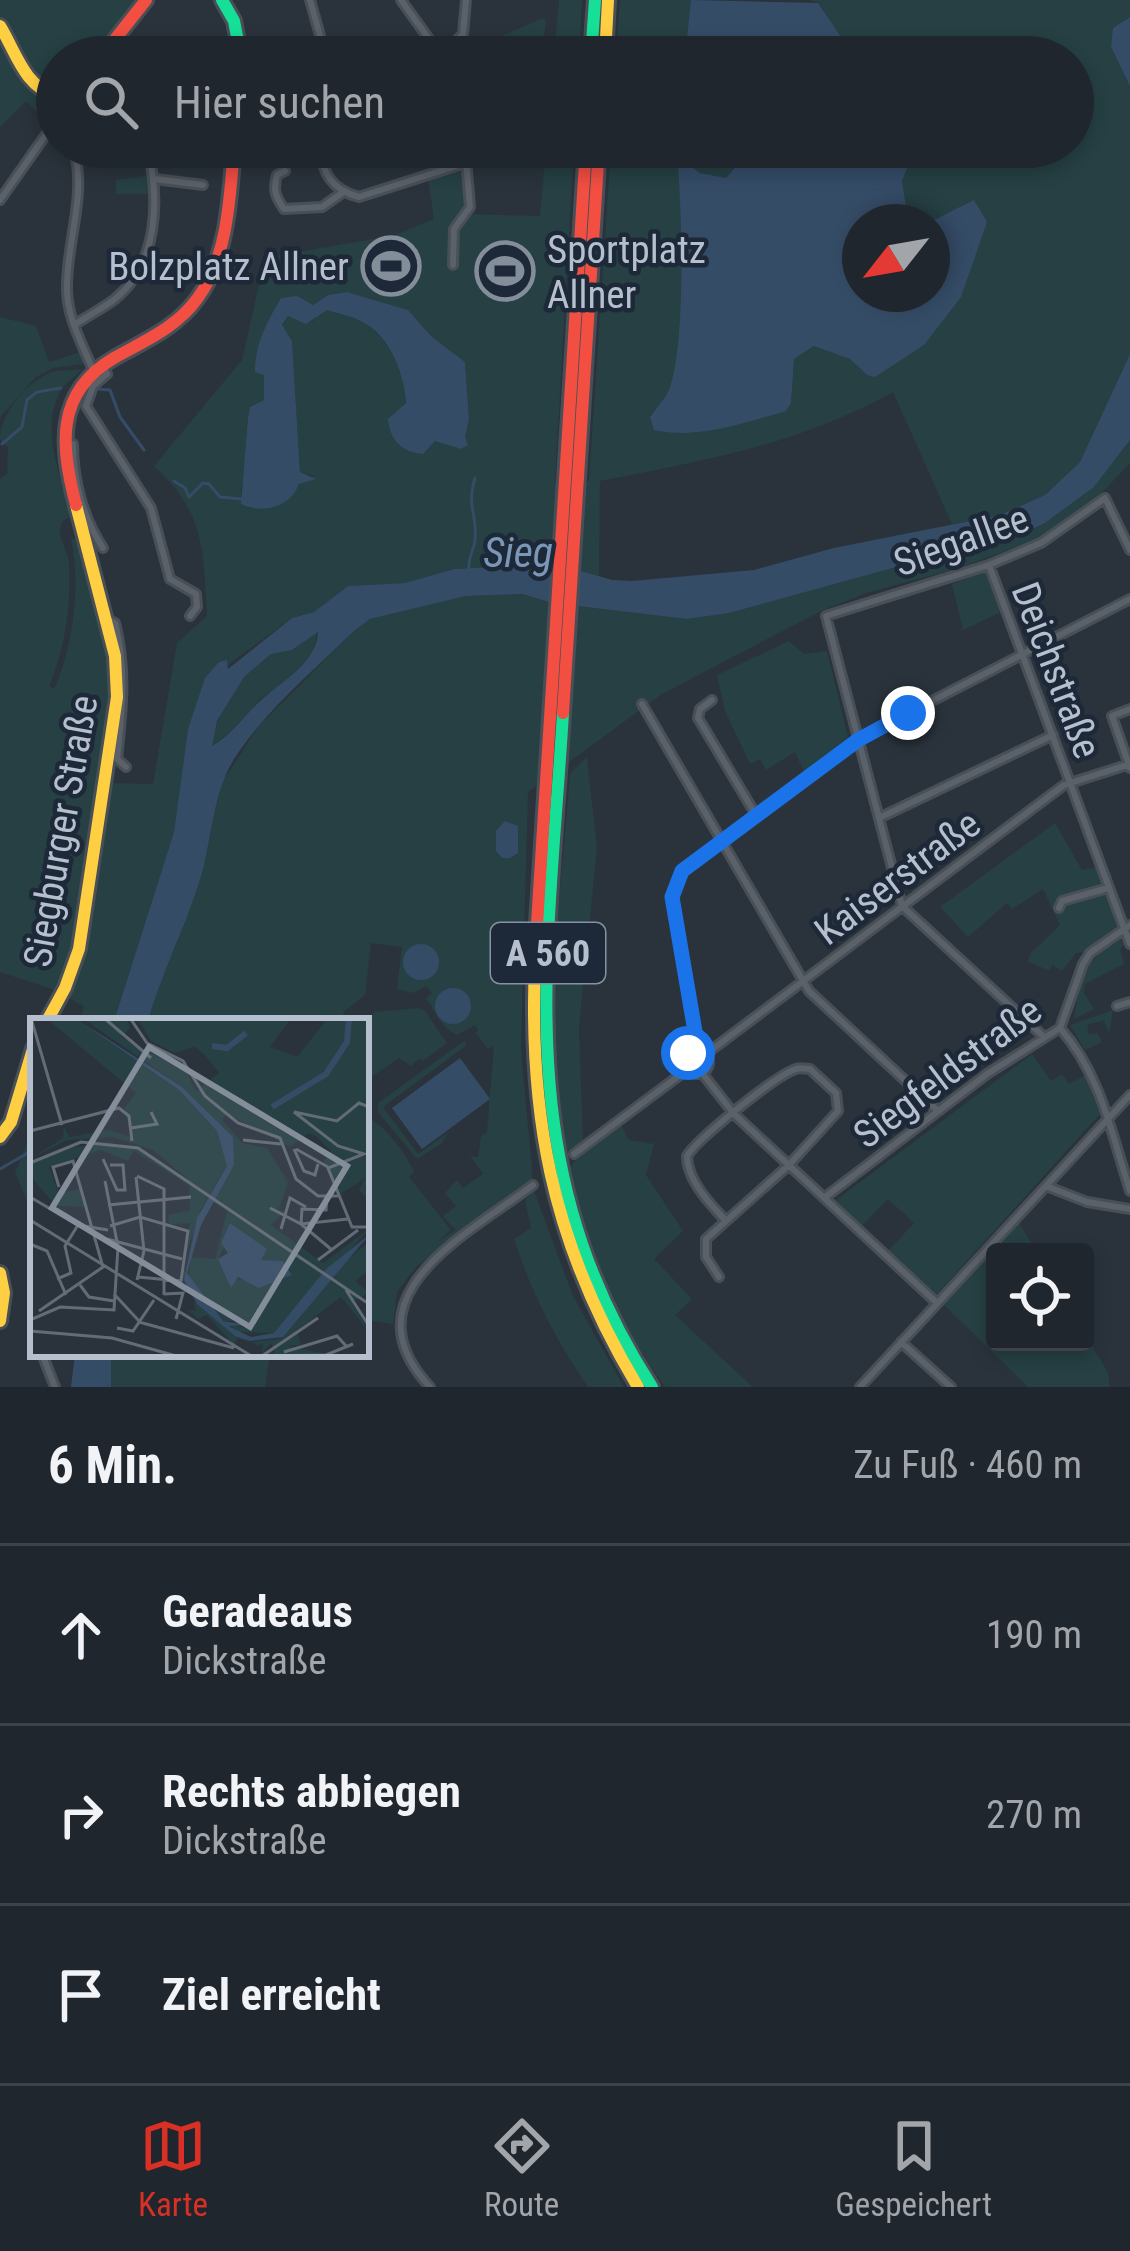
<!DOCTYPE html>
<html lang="de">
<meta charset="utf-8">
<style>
body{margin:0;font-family:"Roboto Condensed",sans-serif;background:#282e35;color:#f1f3f6}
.controls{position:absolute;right:36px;bottom:36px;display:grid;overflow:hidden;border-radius:12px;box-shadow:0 6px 18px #0003}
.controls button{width:108px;height:108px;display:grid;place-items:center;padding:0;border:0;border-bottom:3px solid #3d4349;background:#20262d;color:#f1f3f6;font:60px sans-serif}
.compass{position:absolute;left:842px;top:204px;width:108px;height:108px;border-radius:50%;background:#20262d;box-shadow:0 6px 18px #0003;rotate:239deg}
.stop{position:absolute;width:36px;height:36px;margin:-27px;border:9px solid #1a73e8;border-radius:50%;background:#fff}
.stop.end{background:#1a73e8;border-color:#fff;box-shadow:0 3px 12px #0008}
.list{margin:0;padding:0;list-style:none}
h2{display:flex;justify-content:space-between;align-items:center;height:156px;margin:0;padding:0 48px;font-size:51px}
h2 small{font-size:39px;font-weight:400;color:#a2a5aa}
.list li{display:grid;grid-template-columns:78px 1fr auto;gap:36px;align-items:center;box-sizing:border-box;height:180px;padding:0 48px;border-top:3px solid #3d4349}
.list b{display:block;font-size:45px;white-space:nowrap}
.list p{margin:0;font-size:39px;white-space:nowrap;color:#a2a5aa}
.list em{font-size:39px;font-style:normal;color:#a2a5aa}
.icon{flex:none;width:66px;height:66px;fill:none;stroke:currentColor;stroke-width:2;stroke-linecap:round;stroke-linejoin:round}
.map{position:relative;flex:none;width:1130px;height:1387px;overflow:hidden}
.search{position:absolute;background:#20262d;box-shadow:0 6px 18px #0003;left:36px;right:36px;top:36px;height:132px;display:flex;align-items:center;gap:30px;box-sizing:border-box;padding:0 42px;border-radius:66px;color:#a2a5aa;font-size:45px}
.sheet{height:696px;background:#20262d}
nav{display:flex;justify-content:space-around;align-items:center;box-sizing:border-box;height:168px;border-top:3px solid #3d4349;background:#20262d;font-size:33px;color:#a2a5aa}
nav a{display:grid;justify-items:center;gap:6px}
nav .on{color:#d93025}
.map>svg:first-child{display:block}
</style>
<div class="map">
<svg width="1130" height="1387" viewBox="0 0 1130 1387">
<rect width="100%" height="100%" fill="#2a333c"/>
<path fill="#264043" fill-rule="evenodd" d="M0 0H136L91 57H57V110L45 133 40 114 26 101 0 127Z
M559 0H582L579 57H554Z
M620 0H691L687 39 696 57H616Z
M810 0H1130V17L1124 20 1111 47 1130 86V354L1080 462 1045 495 1000 515 952 524 893 392C795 446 708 459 600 481L599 576 540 559 521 566 454 569 405 583 348 586 314 612 292 618 225 667 198 705 188 729 174 832 114 1021H80L84 1006 52 989 0 972V479L7 474 8 447 0 439C0 414 27 381 52 372 61 370 72 370 82 369 76 378 65 382 61 390 39 428 61 478 72 516 65 520 61 520 60 529 59 540 69 554 69 565 71 604 65 651 49 686L54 689C73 650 81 582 71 539L79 538 121 692 106 783 153 784 177 643 207 616C203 550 206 514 154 466L242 360 265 258 396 235 434 219 428 178 455 169 464 175 467 201 464 214 540 216 546 147H574L555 482 589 481 611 147H747V153L726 178 700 173 677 157C683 207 689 352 667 394 662 402 655 409 650 416L791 403 794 359 815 346 850 359 867 375 924 345 973 201 930 222 908 220 902 181 916 147H1073V57H855L818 3ZM347 292 408 310 431 336 465 362 469 419 461 449 435 441 398 445C392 428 405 416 406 398 407 374 386 336 365 323 354 317 339 314 327 310H322L312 322 289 315 282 326 292 341 300 472 314 476 263 506 250 508 241 492C247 464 244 435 250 407L264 400V374L281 298 313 305 328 295Z
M543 18 546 21 541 57H485L481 45Z
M152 175 153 194H116V180Z
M0 317 36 326 49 362 80 352 84 364 53 368 36 377 0 417Z
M1130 440V463L1096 499 1061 526 1033 541 953 570 869 592 821 611 662 694 528 792 521 1049 533 1181 417 1266 397 1292 393 1324 366 1320V1117C384 1124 406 1153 414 1172L409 1177 451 1230 436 1243 455 1230 443 1216 456 1206 445 1193 457 1180 463 1188 483 1174 470 1156 478 1157 481 1136 487 1132 494 1045 488 1049 476 1033 478 1030 475 1025 457 1035C440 1027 436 1012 426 998L432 993 426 986 414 993 397 989 402 947 371 943 365 995 343 1012 346 1021H148L161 976 177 944 223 781 258 727 354 631 370 619 466 596 522 594 552 603 687 619 729 613 940 555 1012 539 1045 523 1094 487Z
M986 571 1000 600 999 613 963 630 952 584Z
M318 632 312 654 286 682 259 700 242 723 211 747 217 722 244 677 271 654 292 650Z
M789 641 804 654 827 651 848 737 804 772 795 752 766 770 760 759 750 764 725 711 717 675Z
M587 757 597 848 579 1026 583 1140 564 1155C539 1032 561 898 570 773Z
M1055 823 1082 870 1097 867 1119 924 1084 952 1076 953 1062 971 1053 965 1049 971 1028 961 1031 953 1060 925 1043 889 1012 909 1007 903 968 937 940 907Z
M1119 938 1124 945 1120 949 1124 964 1085 984 1084 993 1094 1009 1074 1019C1080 979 1084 961 1119 938Z
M418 1008 425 1011 447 1043 423 1061 420 1058 411 1066 399 1058 366 1081V1036L373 1030 365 1020 375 1012Z
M1113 1010 1109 1034 1104 1020 1087 1025 1089 1034 1097 1033 1102 1042 1085 1050 1070 1025Z
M464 1041 467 1045 383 1107 418 1154 449 1132 441 1144 417 1159 378 1112V1103Z
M1032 1054 1051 1081 1062 1074 1069 1084 1086 1075 1100 1114 937 1294 888 1251 914 1223 888 1199 861 1227 836 1200Z
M621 1125 629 1140 654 1144 646 1175 683 1231 654 1259 692 1299 675 1315 753 1387H665C618 1322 587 1249 567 1171L577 1158Z
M33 1129V1224L32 1212 15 1173Z
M534 1191 573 1296 624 1387H588C555 1339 532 1294 514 1239L531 1228 525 1200Z
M1019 1223 1037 1252H995V1342H1085V1334L1108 1373 1110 1387H1028L944 1305Z
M111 1354H270L265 1387H111Z"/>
<path fill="#354c67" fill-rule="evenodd" d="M691 0 818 3 855 57H698L687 37Z
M1130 17V86L1111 47 1113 28Z
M747 147H916L902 181 908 219 918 222H860V294H932L930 222 974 200 987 222 961 297 924 345 875 377 867 375 850 359 814 346 794 359 791 403 786 411C743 423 698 440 654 430L650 417C655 409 662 402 667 394 687 356 682 203 677 156L700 173 726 178 747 153Z
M347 292 408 310 431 336 465 362 469 419 465 437 468 445 461 449 435 441 423 454C401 452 390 440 388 419L406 403C405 376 391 339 366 324 356 317 339 314 327 310L306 324 288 316 282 325 292 341 300 472 316 479 299 484C290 508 263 514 241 504L248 417 250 407 264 400V375L255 372C255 344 267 322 281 298L297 296 313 305 328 295Z
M1130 354V440L1094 487 1045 523 1011 539 940 555 729 613 687 619 552 603 522 594 466 596 370 619 354 631C313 671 265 711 234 759 215 790 212 830 204 865 190 919 163 968 148 1021H114L174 832 188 729 205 678 219 662 227 660 228 669 292 618 314 612 348 586 405 583 454 569 521 566 540 559 612 580 632 581 754 570 834 548 1000 515 1045 495 1080 462ZM318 632C317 665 275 685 256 705 241 720 231 735 212 746L217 721 244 677 271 654 292 650Z
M505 821 518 826V853L510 858H502L496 851V831Z
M403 962a18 18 0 1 1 36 0a18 18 0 1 1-36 0Z
M435 1006a18 18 0 1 1 36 0a18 18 0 1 1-36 0Z
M460 1058 490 1099 422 1149 392 1108Z
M75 1354H111V1387H71Z"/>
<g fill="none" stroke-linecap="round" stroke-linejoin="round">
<path stroke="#354c67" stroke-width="3" d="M97 389 110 390 120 417 144 450
M2 444 22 427 27 400 37 392 61 388
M174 481 185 488 189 497 203 483 209 484 220 497 241 499
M469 569C468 556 474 551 475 540 478 515 466 509 475 478
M0 1169 33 1150"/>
<g stroke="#494f56" stroke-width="12">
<path id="street" d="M310 0 326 57
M401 0 442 57
M296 57 320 43
M441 57 463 34 466 0
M42 108 57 119
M73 147C88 193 66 242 67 289 67 317 82 344 93 370
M320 147C322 173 332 190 359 197L515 147
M76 156 112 147
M285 171 277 175C273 190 275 196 284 209L322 207 342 193
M155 179 203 185
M0 200 57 119
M453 265 454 229 470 207 465 147
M74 325C87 316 102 309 115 299 159 263 160 197 147 147
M103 366 107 374 93 386 86 406 151 508 170 579 196 594 197 607 190 616
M73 444C73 480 83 518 103 548
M989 565 1130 944
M106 618 115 623C127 670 122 712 117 759L126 767
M712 700 700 709 698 718 756 815
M642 704 809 991 938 1111
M1130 709 1112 716 1130 768
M879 818 1053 735
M1059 908 1062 901 1108 888
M1117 1006 1130 1002
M1060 1028C1101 1075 1111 1132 1130 1191
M1044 1037 902 906 826 616 989 565 1041 543 1105 498 1130 550
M698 1049 672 897 682 871 858 739 1130 599
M685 1062a12 12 0 1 1 24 0a12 12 0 1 1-24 0Z
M706 1054 1064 785 1130 764
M702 1073 734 1114 937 1303
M574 1154 688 1069
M1046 1186 1087 1202 1130 1209
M824 1198 987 1074 1060 1028 1083 964 1090 953 1130 925
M719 1277 706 1257V1239L789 1165 838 1111 836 1093 810 1069C801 1068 799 1067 791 1071 770 1081 698 1138 687 1156 687 1180 710 1204 726 1221
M901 1342 951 1387
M46 1354 44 1359 55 1387
M430 1387C344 1295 468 1234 533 1185
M860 1387 1130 1095"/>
</g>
<g stroke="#494f56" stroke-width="18">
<path id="fast" d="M222 0 234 21 241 57
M591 57 595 0
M563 713C548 962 508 1164 652 1387"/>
</g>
<g stroke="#494f56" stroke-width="18">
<path id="slow" d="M0 26C16 52 24 87 57 96
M605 57 608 0
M536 940C526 1109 550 1241 638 1387
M47 1021 65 988 79 949 117 697 115 656 76 505
M0 1137 11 1122 33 1049
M0 1273 4 1293 0 1321"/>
</g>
<g stroke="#494f56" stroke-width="18">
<path id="jam" d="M101 57 146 0
M76 505C61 448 54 393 114 358 144 341 176 328 197 299 228 258 230 196 234 147
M563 713 599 147
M536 940 586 147"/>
</g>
<use href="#street" stroke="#5b6169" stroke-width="6"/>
<use href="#fast" stroke="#16e098" stroke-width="12"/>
<use href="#slow" stroke="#ffcf43" stroke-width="12"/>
<use href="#jam" stroke="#f24e42" stroke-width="12"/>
</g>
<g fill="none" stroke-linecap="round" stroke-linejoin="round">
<path stroke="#1a73e8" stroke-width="15" d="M688 1053 698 1049 672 897 682 871 858 740 908 713"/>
</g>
<defs>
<g id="stadium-ring" transform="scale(3)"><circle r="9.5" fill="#1d2938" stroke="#848e9a" stroke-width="1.5"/><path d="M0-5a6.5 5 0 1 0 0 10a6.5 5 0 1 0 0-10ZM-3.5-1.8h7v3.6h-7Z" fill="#848e9a"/></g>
</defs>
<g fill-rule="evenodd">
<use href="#stadium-ring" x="391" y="266"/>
<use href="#stadium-ring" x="505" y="271"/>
</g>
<g text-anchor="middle" stroke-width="9" stroke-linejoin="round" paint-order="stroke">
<rect fill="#1d2938" stroke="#8792a0" stroke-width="3" x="491" y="923" width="114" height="60" rx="9"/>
<g font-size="36" font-weight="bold" fill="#b5bfcd">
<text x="548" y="966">A 560</text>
</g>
<g font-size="39" fill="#b5bfcd" stroke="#1d2938" text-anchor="start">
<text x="547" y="263">Sportplatz<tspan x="547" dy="45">Allner</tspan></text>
<text x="349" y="280" text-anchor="end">Bolzplatz Allner</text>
</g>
<g font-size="39" fill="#b5bfcd" stroke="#1d2938">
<text transform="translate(961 540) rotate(-20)" y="14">Siegallee</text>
<text transform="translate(1057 670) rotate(69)" y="14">Deichstraße</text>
<text transform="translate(60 831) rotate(-80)" y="14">Siegburger Straße</text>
<text transform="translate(897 877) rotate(-37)" y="14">Kaiserstraße</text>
<text transform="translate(947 1072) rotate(-37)" y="14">Siegfeldstraße</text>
</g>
<g font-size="42" font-style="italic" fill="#7a97b7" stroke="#1d2938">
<text x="518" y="567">Sieg</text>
</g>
</g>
<g transform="translate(30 1018)">
<rect width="339" height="339" fill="#2a333c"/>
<path d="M16 0H45L149 72 187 113 197 148 170 193 153 246 163 282 151 254 160 205 139 206 138 197 160 192 159 167 104 133 98 143 71 132 19 149 29 175 50 171 55 189 26 188 0 158V147L29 132 78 124 113 133 159 162 123 132 83 119 37 122 0 141 33 120 34 109 39 119 78 112 102 119 94 91 106 75ZM52 0H96L100 10 92 19 157 55 166 73 189 55 174 36 164 29 145 35 121 23 107 0H261L240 29 267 39 298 0H339L337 180 329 172 335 160 309 177 294 143 301 133 287 119 278 115 260 129 197 96 192 102 212 125 237 130 258 164 249 191 255 194 241 207 293 245 339 211 244 315 208 314 194 304 217 310 215 303H193L158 263 161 239 185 241 197 193 183 184 203 148V119L152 69ZM204 210 235 231 231 242 253 243 262 256 246 265 206 261 188 241ZM339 224V252L325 263 339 275 322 284 338 311 332 315 337 311 311 279 267 312 271 327 258 328 306 338 245 336 241 325 232 335 233 326 228 327 208 320 204 327 177 297 168 301 158 292 166 293 164 283 220 324 249 321 294 261Z" fill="#264043" fill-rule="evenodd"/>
<path d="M45 0 152 69 203 119 204 147 171 207 157 255 193 303 218 307 198 308 221 319 244 315 296 251 339 217 253 319 220 323 205 318 167 286 154 262 167 200 197 148 187 113 149 72ZM200 205 237 231 231 242 253 243 262 257 229 270 208 259 201 270 188 241 198 235 191 225Z" fill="#354c67"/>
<path fill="none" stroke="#354c67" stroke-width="6" d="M182 28 197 30 216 15M242 89 296 56 317 24 319 0"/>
<path fill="none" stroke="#626b76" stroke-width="3" d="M1 0 32 107M74 0 121 40M100 0 117 25 153 43 175 78 208 105 250 120 266 161 288 178H308M339 89 329 85 307 103 264 94 308 128 334 136 298 150 322 209H339M101 110 127 106 121 94M0 113 89 90 99 98 102 123M213 122 251 126M264 131 274 153 285 157 288 146M266 131 298 149M73 141 87 172H95L93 147H80M0 145 51 124 108 130 339 286M107 158 134 171V277M106 159 114 233 107 262M0 179 48 207 78 212M297 180 296 192 272 191 271 206 302 232M78 187 161 179M240 190 271 206 318 201M0 202 223 339M80 208 110 199 158 213 151 263 108 259M251 211 260 180 276 189M77 221 152 241M0 226 17 233 36 277M288 242 328 212M27 261 41 255 35 228 48 207M50 267 59 279 84 283M316 272 339 308M84 276 109 303M134 276 153 275 146 301M9 293 73 249 43 143 23 149 29 169M0 302 30 289 84 292 88 229 75 163M109 304 204 330M87 310 103 313 124 282M0 313 82 320 150 339M254 334 307 318 317 329M222 338 296 337 323 326M232 338 288 300"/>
<path fill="#848e9a" fill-opacity="0.15" stroke="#848e9a" stroke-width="6" d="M119 29 317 148 220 309 22 190Z"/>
<rect width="339" height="339" fill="none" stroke="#b5bfcd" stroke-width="6"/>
</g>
</svg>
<div class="controls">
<button><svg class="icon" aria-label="locate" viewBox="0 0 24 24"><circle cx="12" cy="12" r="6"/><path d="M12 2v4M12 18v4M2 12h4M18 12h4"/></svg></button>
</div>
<svg class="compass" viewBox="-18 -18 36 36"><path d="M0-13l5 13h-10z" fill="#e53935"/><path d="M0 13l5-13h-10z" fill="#a2a5aa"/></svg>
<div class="stop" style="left:688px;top:1053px"></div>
<div class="stop end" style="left:908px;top:713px"></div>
<div class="search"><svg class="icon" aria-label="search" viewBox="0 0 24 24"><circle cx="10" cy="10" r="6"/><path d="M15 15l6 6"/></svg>Hier suchen</div>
</div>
<section class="sheet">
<h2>6 Min.<small>Zu Fuß · 460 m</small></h2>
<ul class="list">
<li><svg class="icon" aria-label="ahead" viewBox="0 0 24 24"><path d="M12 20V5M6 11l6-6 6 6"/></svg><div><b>Geradeaus</b><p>Dickstraße</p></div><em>190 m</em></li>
<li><svg class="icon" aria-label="right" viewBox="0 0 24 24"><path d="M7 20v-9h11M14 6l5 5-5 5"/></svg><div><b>Rechts abbiegen</b><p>Dickstraße</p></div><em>270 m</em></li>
<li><svg class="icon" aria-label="arrive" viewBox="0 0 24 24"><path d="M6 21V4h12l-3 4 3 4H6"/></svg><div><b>Ziel erreicht</b></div></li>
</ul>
</section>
<nav>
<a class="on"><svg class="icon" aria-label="map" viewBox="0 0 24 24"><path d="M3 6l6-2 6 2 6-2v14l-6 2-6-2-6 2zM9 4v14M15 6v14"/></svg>Karte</a>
<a><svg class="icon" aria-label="directions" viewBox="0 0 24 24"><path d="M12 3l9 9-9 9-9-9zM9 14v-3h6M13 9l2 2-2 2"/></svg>Route</a>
<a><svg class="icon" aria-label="saved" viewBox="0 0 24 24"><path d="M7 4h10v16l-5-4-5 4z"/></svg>Gespeichert</a>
</nav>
